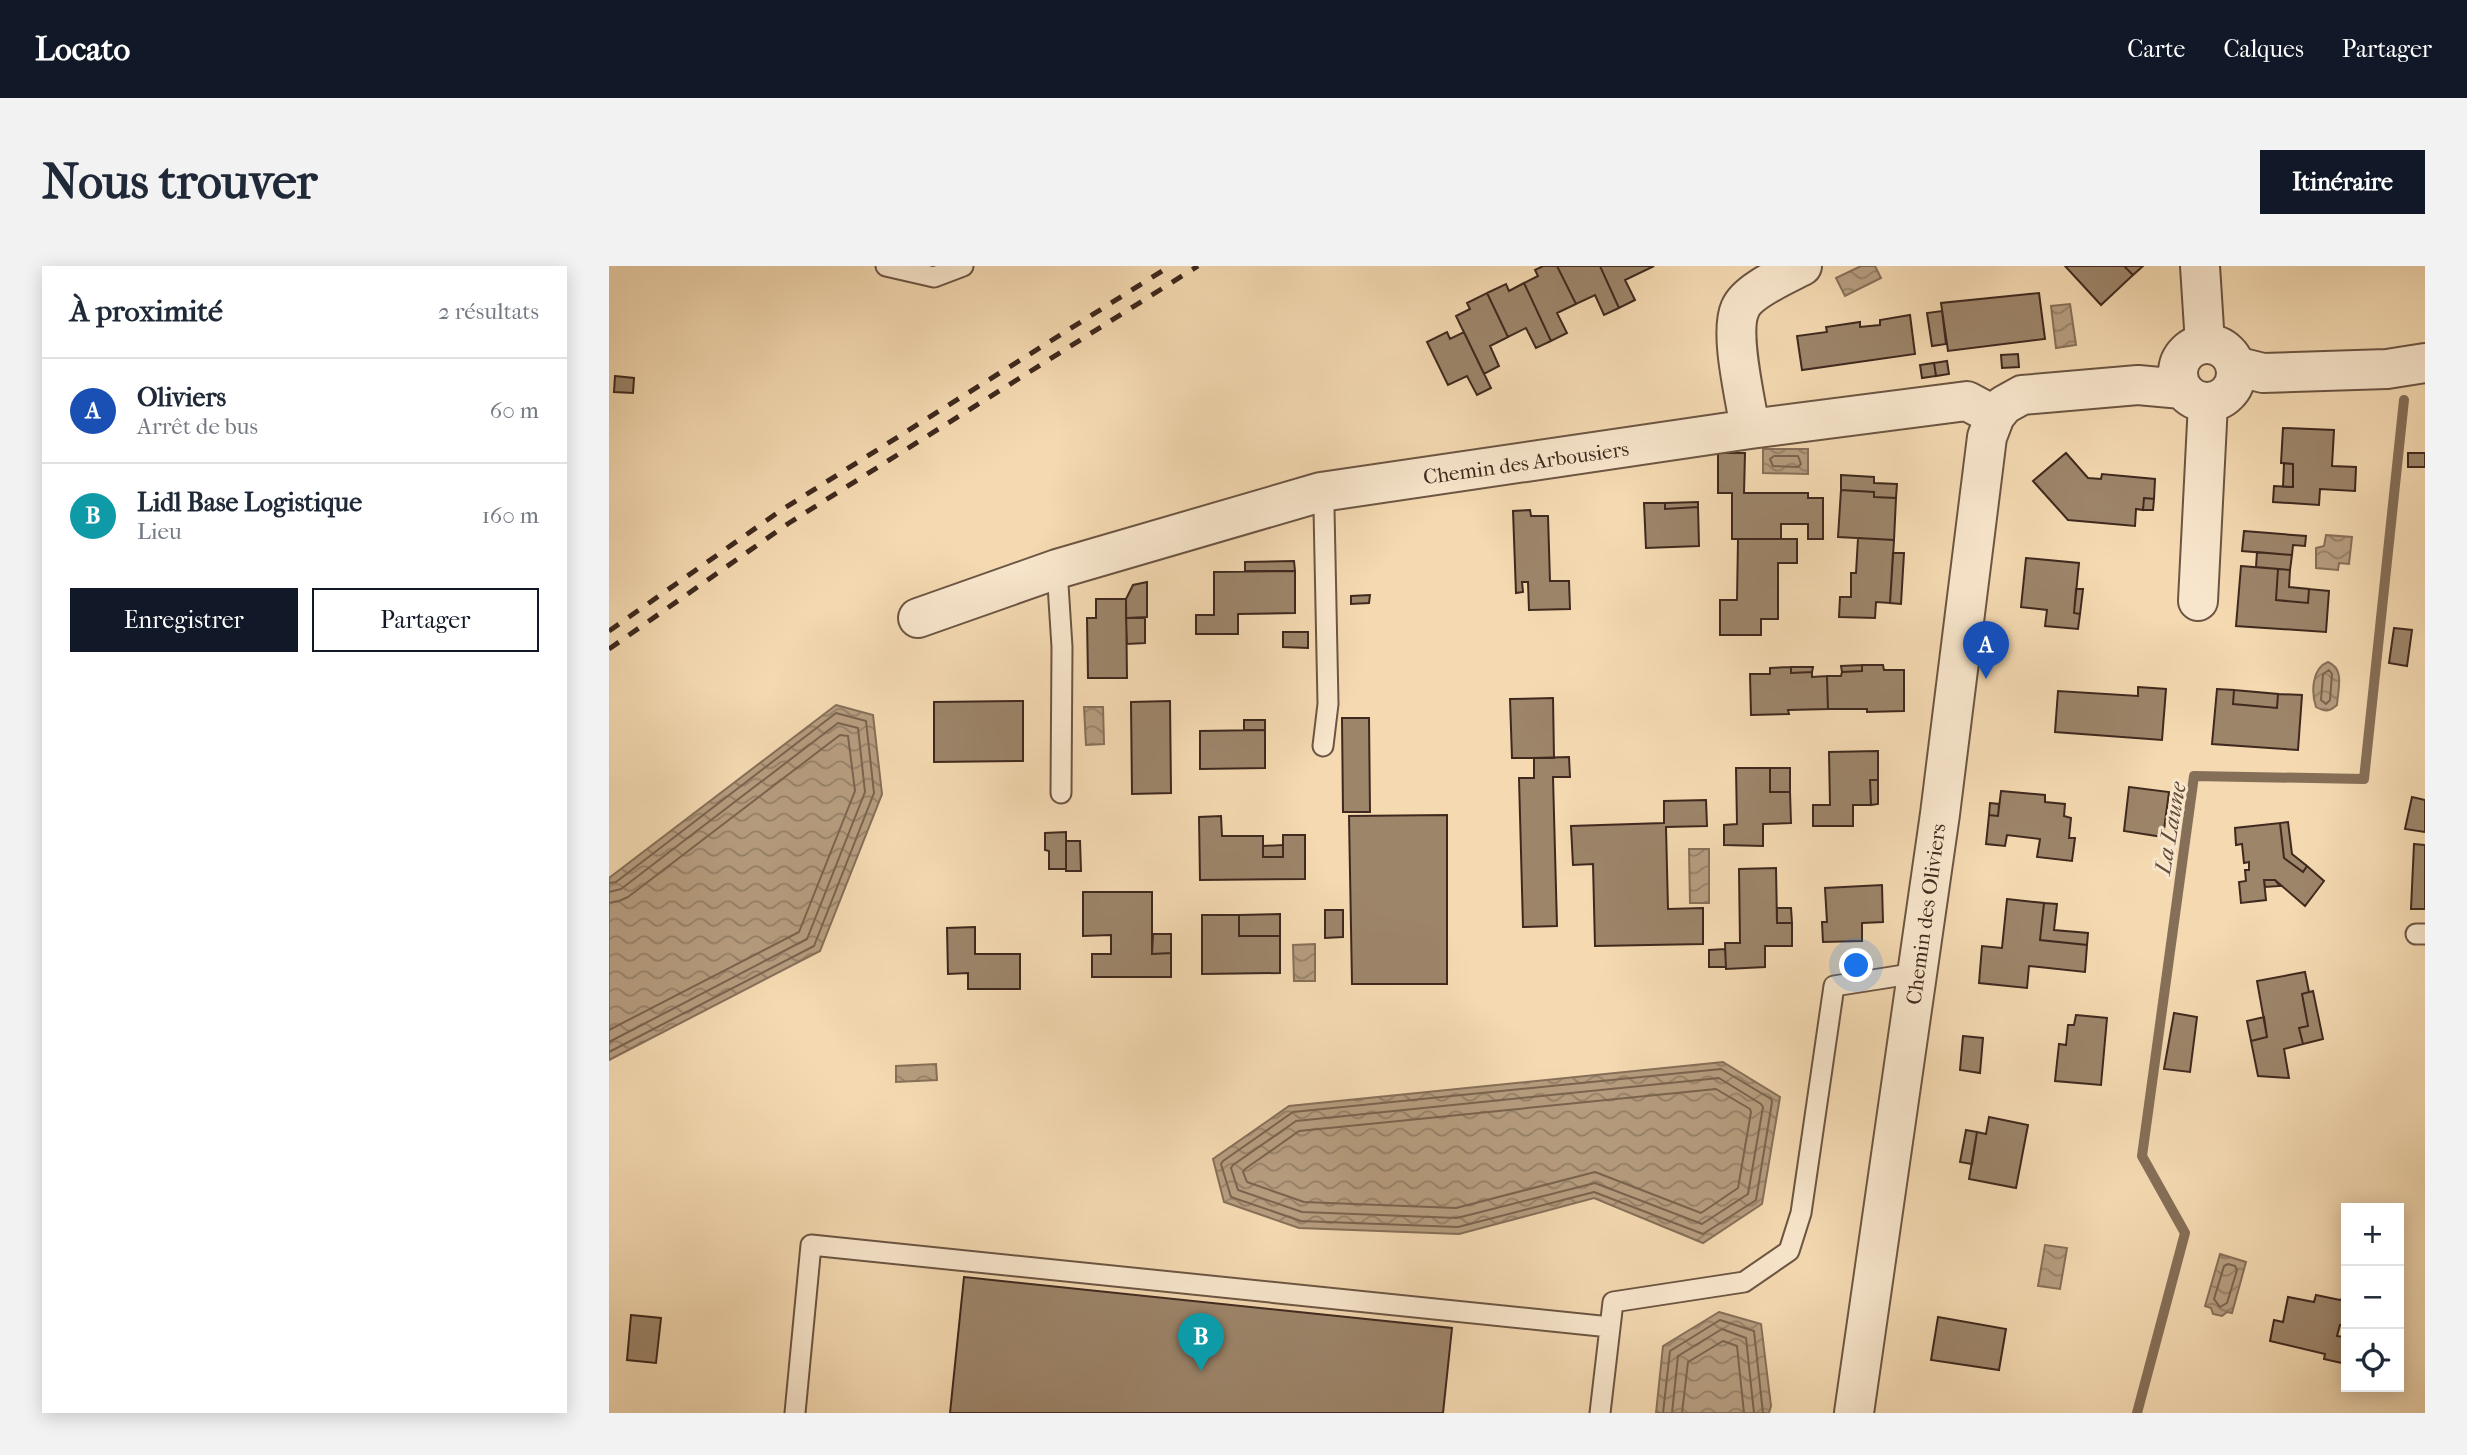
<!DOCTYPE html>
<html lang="fr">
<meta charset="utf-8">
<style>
body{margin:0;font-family:"IM FELL French Canon",serif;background:#f2f2f3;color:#1f2937}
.controls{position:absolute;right:21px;bottom:21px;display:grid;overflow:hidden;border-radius:0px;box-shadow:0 4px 18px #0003}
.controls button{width:63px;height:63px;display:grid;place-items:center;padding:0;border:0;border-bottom:2px solid #e0e1e3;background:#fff;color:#1f2937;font:35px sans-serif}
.you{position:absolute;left:1248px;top:700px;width:24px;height:24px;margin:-18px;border:5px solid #fff;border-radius:50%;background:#1a73e8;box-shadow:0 0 0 10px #1a73e833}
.badge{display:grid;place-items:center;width:46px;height:46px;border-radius:50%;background:#111827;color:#fff;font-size:23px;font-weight:700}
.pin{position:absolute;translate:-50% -58px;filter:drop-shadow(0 2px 4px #0008)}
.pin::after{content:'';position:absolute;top:37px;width:24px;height:21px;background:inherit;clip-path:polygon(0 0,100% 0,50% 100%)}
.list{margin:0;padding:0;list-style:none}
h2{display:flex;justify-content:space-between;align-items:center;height:91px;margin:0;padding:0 28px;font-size:30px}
h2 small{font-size:23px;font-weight:400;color:#747a83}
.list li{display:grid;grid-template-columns:46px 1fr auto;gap:21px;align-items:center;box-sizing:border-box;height:105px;padding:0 28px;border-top:2px solid #e0e1e3}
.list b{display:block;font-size:26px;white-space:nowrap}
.list p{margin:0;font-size:23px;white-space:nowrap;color:#747a83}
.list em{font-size:23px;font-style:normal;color:#747a83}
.actions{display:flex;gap:14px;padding:21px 28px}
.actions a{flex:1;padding:16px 0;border:2px solid #111827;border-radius:0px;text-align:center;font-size:24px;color:#111827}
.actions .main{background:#111827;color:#fff}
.icon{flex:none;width:38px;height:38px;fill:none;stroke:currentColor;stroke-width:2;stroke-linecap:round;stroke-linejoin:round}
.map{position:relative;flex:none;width:1816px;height:1147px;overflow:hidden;border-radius:0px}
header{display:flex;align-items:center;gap:42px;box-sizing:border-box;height:98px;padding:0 35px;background:#111827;color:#fff}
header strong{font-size:33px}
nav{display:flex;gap:38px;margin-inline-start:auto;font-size:24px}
.intro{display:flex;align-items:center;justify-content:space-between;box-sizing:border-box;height:168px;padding:0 42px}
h1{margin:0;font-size:49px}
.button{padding:18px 32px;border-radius:0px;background:#111827;color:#fff;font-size:24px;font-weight:700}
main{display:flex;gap:42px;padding:0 42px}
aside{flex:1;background:#fff;border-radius:0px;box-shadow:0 4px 18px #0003}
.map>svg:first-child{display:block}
</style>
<header>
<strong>Locato</strong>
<nav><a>Carte</a><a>Calques</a><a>Partager</a></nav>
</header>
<div class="intro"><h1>Nous trouver</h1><a class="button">Itinéraire</a></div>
<main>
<aside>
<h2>À proximité<small>2 résultats</small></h2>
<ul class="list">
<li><span class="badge" style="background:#1a4fb4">A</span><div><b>Oliviers</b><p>Arrêt de bus</p></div><em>60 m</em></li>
<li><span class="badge" style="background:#0f9aa8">B</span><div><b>Lidl Base Logistique</b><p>Lieu</p></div><em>160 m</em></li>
</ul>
<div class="actions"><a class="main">Enregistrer</a><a>Partager</a></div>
</aside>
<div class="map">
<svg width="1816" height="1147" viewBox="0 0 1816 1147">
<defs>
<pattern id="water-waves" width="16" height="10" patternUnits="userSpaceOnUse" patternTransform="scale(1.75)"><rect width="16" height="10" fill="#b69d7f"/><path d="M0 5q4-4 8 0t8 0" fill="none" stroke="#958067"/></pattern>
</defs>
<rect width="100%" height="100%" fill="#f4d9b1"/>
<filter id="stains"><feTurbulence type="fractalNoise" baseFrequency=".00286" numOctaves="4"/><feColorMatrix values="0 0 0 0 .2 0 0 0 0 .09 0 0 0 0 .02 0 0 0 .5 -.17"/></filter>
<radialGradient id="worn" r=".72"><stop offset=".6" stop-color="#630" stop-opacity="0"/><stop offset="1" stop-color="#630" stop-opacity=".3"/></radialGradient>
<path fill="url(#water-waves)" stroke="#866f58" stroke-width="2" d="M1252 0H1266L1272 12 1236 30 1227 12Z
M1461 38 1467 79 1447 82 1442 40Z
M1154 183H1199V208L1154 207Z
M1717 269 1743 271 1740 298 1730 297 1729 304 1707 302V282L1715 280Z
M1719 396C1736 403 1729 423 1728 439 1720 446 1716 446 1707 441 1702 426 1703 402 1719 396Z
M227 439 264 449 273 528 211 685 0 794V612Z
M475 441H494L495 478 477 479Z
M1080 583H1100V637H1081Z
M706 678V715H685L684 679Z
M1114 796 1171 831 1153 938 1094 977 985 932 850 968 690 962 615 936 604 893 680 840Z
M327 798 328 814 287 816V800Z
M1436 979 1458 982 1451 1023 1429 1020Z
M1611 988 1637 996 1623 1047 1618 1046 1613 1050 1604 1048 1602 1042 1596 1040Z
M1110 1046 1152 1058 1162 1140 1160 1147H1047L1054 1080Z"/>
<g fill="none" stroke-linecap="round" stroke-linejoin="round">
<path stroke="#7a634e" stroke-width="2" d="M1165 190H1189L1192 198 1189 201 1164 200 1161 193Z
M1720 404 1723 408 1721 434 1717 438 1712 434 1714 408Z
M0 617 7 616 227 447 257 455 265 527 205 680 0 786
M0 626 12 623 229 457 249 462 256 526 198 673 0 776
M0 637 10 635 19 631 231 469 239 470 246 525 190 666 0 764
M1112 803 1162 833 1163 836 1147 934 1094 968 985 926 849 961 692 955 622 931 612 898 614 895 684 846Z
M1110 812 1152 838 1154 841 1139 928 1093 958 986 917 848 952 693 946 629 924 622 902 624 899 687 855Z
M1107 823 1141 843 1142 846 1129 922 1092 947 986 906 847 942 695 936 638 916 634 906 636 903 690 865Z
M1619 998 1626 1000 1628 1004 1618 1037 1611 1041 1605 1033 1615 1000Z
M1054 1147 1061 1085 1111 1054 1145 1065 1154 1147
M1063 1147 1069 1090 1113 1063 1137 1072 1145 1147
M1073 1147 1079 1096 1114 1075 1128 1080 1135 1147"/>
<path stroke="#866f58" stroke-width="10" d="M1528 1147 1576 967 1533 890 1585 510 1755 513 1795 134"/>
</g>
<path fill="#9d856a" stroke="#3f291e" stroke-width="2" d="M934 0H948L967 38 948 47 958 67 942 75 915 17 929 10 926 4Z
M948 0H991L1010 42 995 49 986 29 967 38Z
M991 0H1045L1016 14 1026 34 1010 42Z
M1456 0H1515L1524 9 1492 39Z
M1515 0H1534L1524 9Z
M915 17 942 75 927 82 917 62 899 71 878 27 897 18 900 25Z
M878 27 899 71 881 80 890 100 875 108 847 50 861 43 858 37Z
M1430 27 1436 73 1339 85 1332 37Z
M1333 45 1337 78 1323 80 1318 47Z
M1301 49 1306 88 1193 104 1188 70 1218 66 1217 61 1251 56V61L1271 59V54Z
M838 66 841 73 855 66 882 122 868 129 858 110 839 119 818 76Z
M1409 88 1410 101 1393 102 1392 89Z
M1338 95 1340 108 1327 110 1325 97Z
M1325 97 1327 110 1313 112 1311 99Z
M6 110 25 112 24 127 5 126Z
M1674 162 1725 164 1723 200 1747 201 1746 225 1711 223 1710 239 1664 236 1665 220 1684 221V198L1672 197Z
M1109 187H1136L1135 227H1199V232H1214V273H1199V258H1172V273H1123V227H1109Z
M1457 187 1479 212 1492 213 1493 208 1546 213 1545 233 1535 232 1534 244 1527 243 1526 260 1459 254 1424 215Z
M1799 187H1816V201H1799Z
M1675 197 1684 198V221H1674Z
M1232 209 1265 211V217L1288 218 1287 232 1265 231V226L1232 224Z
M1232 224 1265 226V231L1287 232 1285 274 1229 271Z
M1535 232 1545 233 1544 244H1534Z
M1089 236V241L1056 243V237Z
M1035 237H1056V243L1089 241 1090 280 1037 282Z
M921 244 922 250H939L941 315H960L961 343 920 344 919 316H913L914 326 907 327 904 245Z
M1635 265 1697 270 1696 280 1684 279 1683 289 1633 285Z
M1249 272 1285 274 1281 337 1267 336 1266 352 1230 351 1231 331H1242V307H1247Z
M1129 273H1188V297H1169V353H1152V369H1111V334H1128Z
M1648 286 1683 289 1681 304 1647 301Z
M1284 287H1295L1292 338 1281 337Z
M1417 292 1470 297 1465 347 1471 348 1469 363 1436 360 1438 344 1412 341Z
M685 295 686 305H636V296Z
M1632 300 1669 303 1667 334 1699 337 1700 323 1720 325 1717 366 1627 360Z
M1669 303 1681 304 1680 321 1700 323 1699 337 1667 334Z
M686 305V347L629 348V368H587V349H605V306Z
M538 316V351L517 352V333L524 319Z
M1467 323H1474L1471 348 1465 347Z
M761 329 760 337 742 338V330Z
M487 333H517L518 412H479L478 352H487Z
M517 352H536V377L518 378Z
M1785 362 1803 364 1798 400 1780 397Z
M674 366H699V382L674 381Z
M1253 399H1274L1275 404H1295V445L1258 446V443H1219L1218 410H1232L1233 406 1253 405Z
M1253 399V405L1233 406 1232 400Z
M1182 401V407L1203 406V411L1218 410 1219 443 1179 444 1180 448 1142 449 1141 408H1161V402Z
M1182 401H1204L1203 406 1182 407Z
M1529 421 1557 423 1553 474 1446 466 1449 425 1529 430Z
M1608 423 1625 424 1624 438 1668 442 1669 428 1693 429 1689 484 1603 478Z
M1625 424 1669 428 1668 442 1624 438Z
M944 432 945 492H903L901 433Z
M414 435V495L325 496V436Z
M561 435 562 527 523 528 522 436Z
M733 452H760L761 546H734Z
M635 454H656V464H635Z
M656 464V502L591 503V465Z
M1269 485V514H1261L1262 539H1244V560H1204V539H1221L1220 486Z
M960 491 961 511H944L948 660 914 661 910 512H925V492Z
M1127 502H1161V526H1181L1182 557 1154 558V580L1115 579V559L1128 558Z
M1161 502H1181V526H1161Z
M1261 514H1269V538L1262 539Z
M1520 521 1560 526 1554 571 1515 565Z
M1392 525 1436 529V536L1456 538 1455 550 1462 552 1460 572H1466L1463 595 1428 591 1431 573 1398 569 1396 580 1377 578 1380 549 1389 550Z
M1803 531 1816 534V566L1796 563Z
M1097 534 1098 560 1057 561 1059 643 1094 642V678L986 680 984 598 964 599 962 560 1055 557V535Z
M1381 537 1390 538 1389 550 1380 549Z
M838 549V718H743L740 550Z
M612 550 613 570H654V591H674V569H696V613L591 614 590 551Z
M1679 556 1683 588 1698 600 1694 606 1675 592 1671 557Z
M1671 557 1675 592 1694 606 1698 600 1715 615 1696 640 1666 614H1655L1657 634 1632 637 1630 616 1637 615 1636 604H1640V596L1635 597 1633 578 1627 579 1626 562Z
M457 566V603H440V585L436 584V567Z
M457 575H471L472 605H457Z
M1805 578 1816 579V643H1802Z
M674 579V591H654V580Z
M1167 602 1168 657H1183V680H1156V701L1117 703 1116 677H1131L1130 603Z
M1655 614H1666L1671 620 1656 621Z
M1273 619 1274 656 1253 657V675L1214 676 1213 656H1218L1216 622Z
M474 626H543V688L562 687V711H483V688H502V669L474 670Z
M1398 633 1435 637 1431 674 1478 679 1476 706 1420 700 1418 722 1370 717 1373 680 1393 682Z
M1435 637 1448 638 1445 664 1479 667 1478 679 1431 674Z
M1168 642H1182L1183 657H1168Z
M716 644H734V671L716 672Z
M671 648V670H630V649Z
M593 649H630V670H671V707L593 708Z
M366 661V688H411V723H359V707L339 708 338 662Z
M544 668H562V687L543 688Z
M1116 683 1117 701H1100V684Z
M1696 706 1700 726 1693 728 1699 760 1690 762 1694 778 1675 783 1680 812 1649 810 1642 775 1658 771 1648 715Z
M1704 725 1714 773 1694 778 1690 762 1699 760 1693 728Z
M1565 747 1588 751 1581 806 1555 803Z
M1467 749 1498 752 1492 819 1446 815 1450 778 1457 779 1459 759H1465Z
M1655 751 1658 771 1642 775 1638 755Z
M1354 770 1374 772 1371 807 1351 804Z
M1380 851 1419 859 1407 922 1360 913 1368 866 1377 868Z
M1357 864 1368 866 1363 898 1351 896Z
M355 1011 843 1062 834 1147H341Z
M1707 1029 1731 1034 1737 1031V1060L1731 1059 1728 1070 1735 1071 1734 1074 1737 1075V1098L1715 1093 1716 1088 1661 1075 1665 1054 1674 1056 1679 1031 1705 1036Z
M22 1049 52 1052 47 1097 18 1094Z
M1329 1051 1397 1063 1390 1104 1322 1094Z"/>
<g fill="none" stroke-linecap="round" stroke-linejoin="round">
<g stroke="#6c5543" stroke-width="23">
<path id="service" d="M277 0 325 11 354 0
M712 226 715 243 719 438 714 480
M448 303 453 381 452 527
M1807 668H1816
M186 1147 202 979 1001 1061
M991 1147 1004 1036 1135 1016 1180 985 1192 947 1225 720 1308 707"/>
</g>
<g stroke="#6c5543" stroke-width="42">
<path id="minor" d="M1591 0 1596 78
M1569 107a29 29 0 1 1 58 0a29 29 0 1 1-58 0Z
M1626 100 1654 107 1778 103 1816 97
M1141 163C1137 135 1120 68 1131 43 1138 25 1176 9 1193 0
M1589 335 1599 137
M309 352 448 303 712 226 1141 163 1358 135 1386 150
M1245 1147 1331 548 1378 171 1386 150 1395 139 1413 129 1529 119 1573 123"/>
</g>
<use href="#service" stroke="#f8e6cc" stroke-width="19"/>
<use href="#minor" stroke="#f8e6cc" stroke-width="38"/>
<path stroke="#3f291e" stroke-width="5" stroke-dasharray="12 12" stroke-linecap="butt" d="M0 365 171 245 561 0
M0 383 180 257 589 0"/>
</g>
<g text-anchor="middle" stroke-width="6" stroke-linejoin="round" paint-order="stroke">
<g font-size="21" fill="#3f291e" stroke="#f8e6cc">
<text transform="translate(917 197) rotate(-8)" y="7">Chemin des Arbousiers</text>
<text transform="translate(1317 648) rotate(-82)" y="7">Chemin des Oliviers</text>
</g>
<g font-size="23" font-style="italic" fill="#634c3b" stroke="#f8e6cc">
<text transform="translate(1561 562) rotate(-80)" y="8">La Laune</text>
</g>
</g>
<rect width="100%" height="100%" filter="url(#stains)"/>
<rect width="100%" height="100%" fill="url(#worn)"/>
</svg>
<div class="controls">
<button>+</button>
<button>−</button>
<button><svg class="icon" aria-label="locate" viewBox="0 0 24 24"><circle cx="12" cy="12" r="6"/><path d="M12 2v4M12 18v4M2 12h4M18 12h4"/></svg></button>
</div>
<div class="you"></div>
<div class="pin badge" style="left:1377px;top:413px;background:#1a4fb4">A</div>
<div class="pin badge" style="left:592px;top:1105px;background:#0f9aa8">B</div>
</div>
</main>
